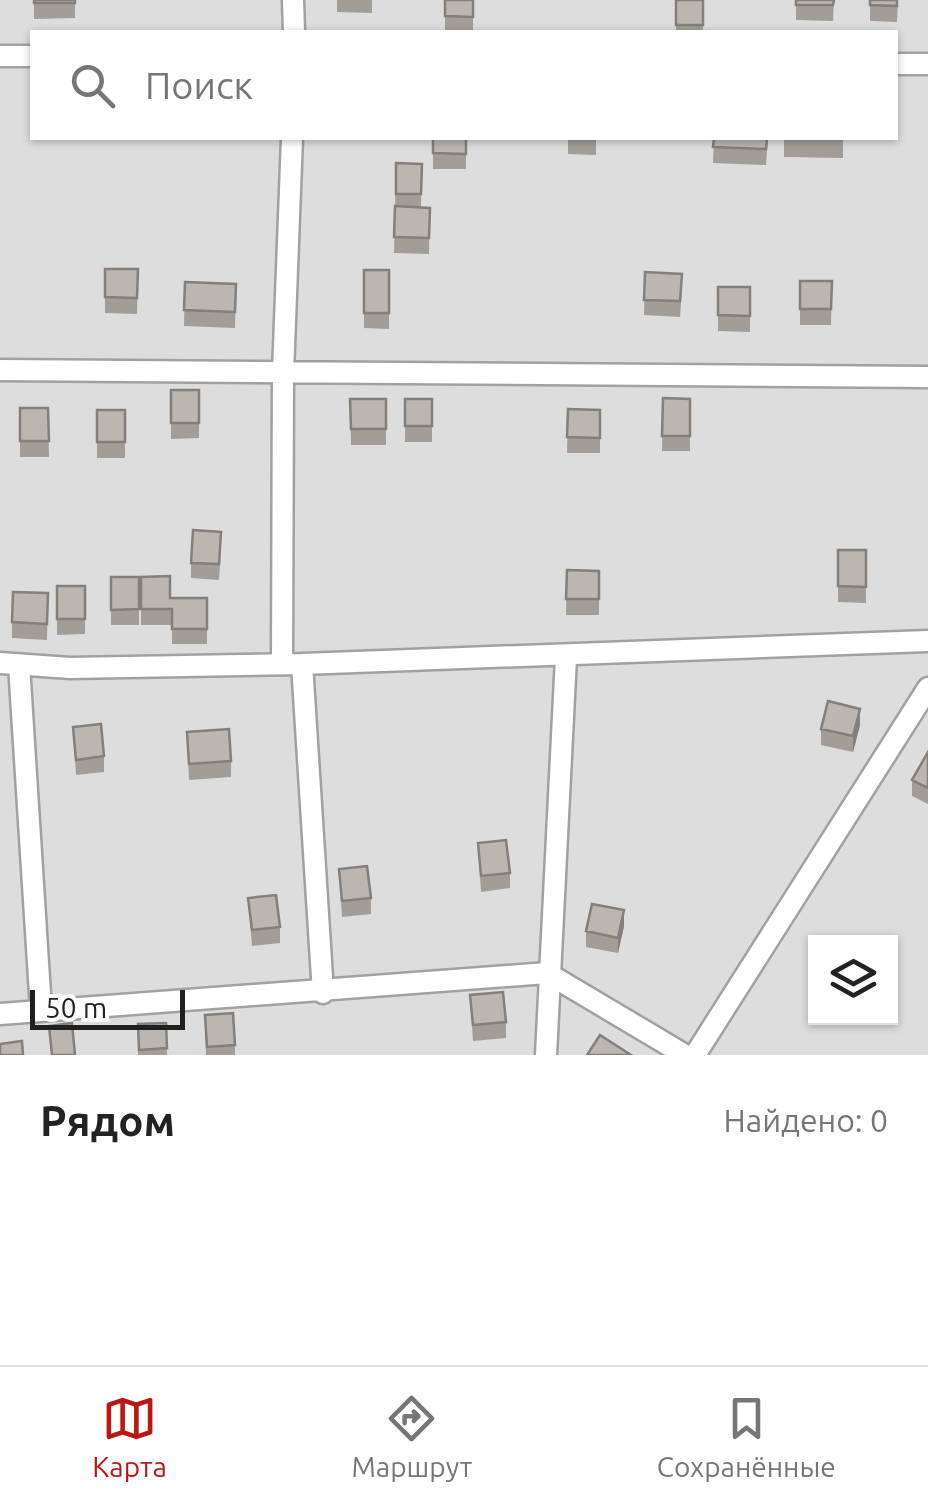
<!DOCTYPE html>
<html lang="ru">
<meta charset="utf-8">
<style>
body{margin:0;font-family:Ubuntu,sans-serif;background:#f2f2f2;color:#222}
.controls{position:absolute;right:30px;bottom:30px;display:grid;overflow:hidden;border-radius:0px;box-shadow:0 2px 8px #0004}
.controls button{width:90px;height:90px;display:grid;place-items:center;padding:0;border:0;border-bottom:2px solid #e0e0e0;background:#fff;color:#222;font:50px sans-serif}
.scale{position:absolute;left:30px;bottom:25px;width:155px;box-sizing:border-box;padding-left:10px;border:5px solid #202020;border-top:0;font-size:28px;line-height:35px;white-space:nowrap;color:#202020;-webkit-text-stroke:8px #fff;paint-order:stroke}
.list{margin:0;padding:0;list-style:none}
h2{display:flex;justify-content:space-between;align-items:center;height:130px;margin:0;padding:0 40px;font-size:42px}
h2 small{font-size:32px;font-weight:400;color:#767676}
.icon{flex:none;width:55px;height:55px;fill:none;stroke:currentColor;stroke-width:2;stroke-linecap:round;stroke-linejoin:round}
.map{position:relative;flex:none;width:928px;height:1055px;overflow:hidden}
.search{position:absolute;background:#fff;box-shadow:0 2px 8px #0004;left:30px;right:30px;top:30px;height:110px;display:flex;align-items:center;gap:25px;box-sizing:border-box;padding:0 35px;border-radius:0px;color:#767676;font-size:38px}
.sheet{height:310px;background:#fff}
nav{display:flex;justify-content:space-around;align-items:center;box-sizing:border-box;height:140px;border-top:2px solid #e0e0e0;background:#fff;font-size:28px;color:#767676}
nav a{display:grid;justify-items:center;gap:5px}
nav .on{color:#bb1614}
.map>svg:first-child{display:block}
</style>
<div class="map">
<svg width="928" height="1055" viewBox="0 0 928 1055">
<rect width="100%" height="100%" fill="#efede7"/>
<path fill="#dedddd" fill-rule="evenodd" d="M0 0H928V1055H0ZM32 32H896V138H32ZM816 942H890V1018H816Z"/>
<g fill="none" stroke-linecap="round" stroke-linejoin="round">
<g stroke="#a1a1a1" stroke-width="25">
<path id="street" d="M293 0 294 32
M0 56H32
M896 64H928
M0 370 928 377
M0 663 70 668 302 664 928 641
M282 664 283 373 292 138
M302 664 323 993
M19 665 41 1010
M0 1014 547 973 685 1055
M546 1055 566 657
M695 1055 928 688"/>
</g>
<use href="#street" stroke="#fff" stroke-width="20"/>
</g>
<path fill="#a29d97" d="M34 0H75V18L34 19Z
M337 0H372V13L337 12Z
M445 0H473V32H445Z
M676 0H703V32H676Z
M796 0H834L833 21 796 20Z
M870 0H898L897 22 870 21Z
M433 138H466V169H433Z
M568 138H596V155L568 154Z
M714 138H768L766 165 713 163Z
M784 138H843V158L784 157Z
M396 163 422 164 421 208H430L429 254 394 253Z
M105 269H138L137 314 105 313Z
M364 270H389V329L364 328Z
M645 272 682 289 680 317 644 315Z
M800 281H832L831 325H800Z
M185 282 236 284 235 328 184 326Z
M718 287H750V332L718 331Z
M171 390H199V438L171 439Z
M663 398 690 399V451H662Z
M350 399H386V445H351Z
M405 399H432V442H405Z
M20 408H48L49 457H20Z
M568 409 600 410V453H567Z
M97 410H125V458H97Z
M221 547 219 580 191 578V563Z
M838 550H866V603L838 602Z
M567 570 599 571V615H566Z
M111 577H139V625H111Z
M141 577 170 598H207V644H172V625H141Z
M57 586H85V634L57 635Z
M48 593 47 640 12 638V622Z
M860 725 853 752 821 745V729Z
M73 727 104 756V772L76 775Z
M187 732 231 761V777L189 780Z
M928 752V804L912 796V780Z
M478 843 510 873V888L481 892Z
M339 869 371 898V914L342 917Z
M248 898 280 927V943L252 946Z
M624 926 618 953 586 947V931Z
M470 995 506 1022V1038L473 1041Z
M205 1015 235 1045V1055H206Z
M166 1023 167 1055H138V1024Z"/>
<path fill="#847f7b" d="M860 709V725L853 752V736Z
M624 910V926L618 953V938Z"/>
<path fill="#bcb6b0" stroke="#847f7b" stroke-width="2.5" d="M34 0H75V3H34Z
M445 0H473V17L445 16Z
M676 0H703V25H676Z
M796 0H834L833 5H796Z
M870 0H897V6L870 5Z
M433 138H466V154L433 153Z
M714 138H767L766 149 713 147Z
M396 163 422 164 421 194H396Z
M395 206 430 208 429 238 394 237Z
M105 269H138L137 298 105 297Z
M364 270H389V313H364Z
M645 272 682 274 680 301 644 300Z
M800 281H832L831 309H800Z
M185 282 236 284 235 312 184 310Z
M718 287H750V316L718 315Z
M171 390H199V423H171Z
M663 398 690 399V436H662Z
M350 399H386V429H351Z
M405 399H432V426H405Z
M20 408H48L49 441H20Z
M568 409 600 410V438L567 437Z
M97 410H125V442H97Z
M193 530 221 532 219 564 191 563Z
M838 550H866V587L838 586Z
M567 570 599 571V599H566Z
M170 576V598H207V629H172V609H141V577Z
M111 577H139V609L111 610Z
M57 586H85V619H57Z
M13 592 48 593 47 624 12 622Z
M828 701 860 709 853 736 821 729Z
M101 724 104 756 76 760 73 727Z
M229 729 231 761 189 764 187 732Z
M928 752V788L912 780Z
M506 840 510 873 481 876 478 843Z
M367 866 371 898 342 901 339 869Z
M276 895 280 927 252 930 248 898Z
M592 904 624 910 618 938 586 931Z
M503 992 506 1022 473 1025 470 995Z
M233 1013 235 1045 207 1047 205 1015Z
M72 1023 75 1055H52L49 1026Z
M166 1023 167 1048 139 1050 138 1024Z
M600 1035 631 1055H587Z
M22 1041 23 1055H0V1044Z"/>
</svg>
<div class="controls">
<button><svg class="icon" aria-label="layers" viewBox="0 0 24 24"><path d="M12 4l9 5-9 5-9-5zM3 14l9 5 9-5"/></svg></button>
</div>
<div class="scale">50 m</div>
<div class="search"><svg class="icon" aria-label="search" viewBox="0 0 24 24"><circle cx="10" cy="10" r="6"/><path d="M15 15l6 6"/></svg>Поиск</div>
</div>
<section class="sheet">
<h2>Рядом<small>Найдено: 0</small></h2>
<ul class="list">
</ul>
</section>
<nav>
<a class="on"><svg class="icon" aria-label="map" viewBox="0 0 24 24"><path d="M3 6l6-2 6 2 6-2v14l-6 2-6-2-6 2zM9 4v14M15 6v14"/></svg>Карта</a>
<a><svg class="icon" aria-label="directions" viewBox="0 0 24 24"><path d="M12 3l9 9-9 9-9-9zM9 14v-3h6M13 9l2 2-2 2"/></svg>Маршрут</a>
<a><svg class="icon" aria-label="saved" viewBox="0 0 24 24"><path d="M7 4h10v16l-5-4-5 4z"/></svg>Сохранённые</a>
</nav>
